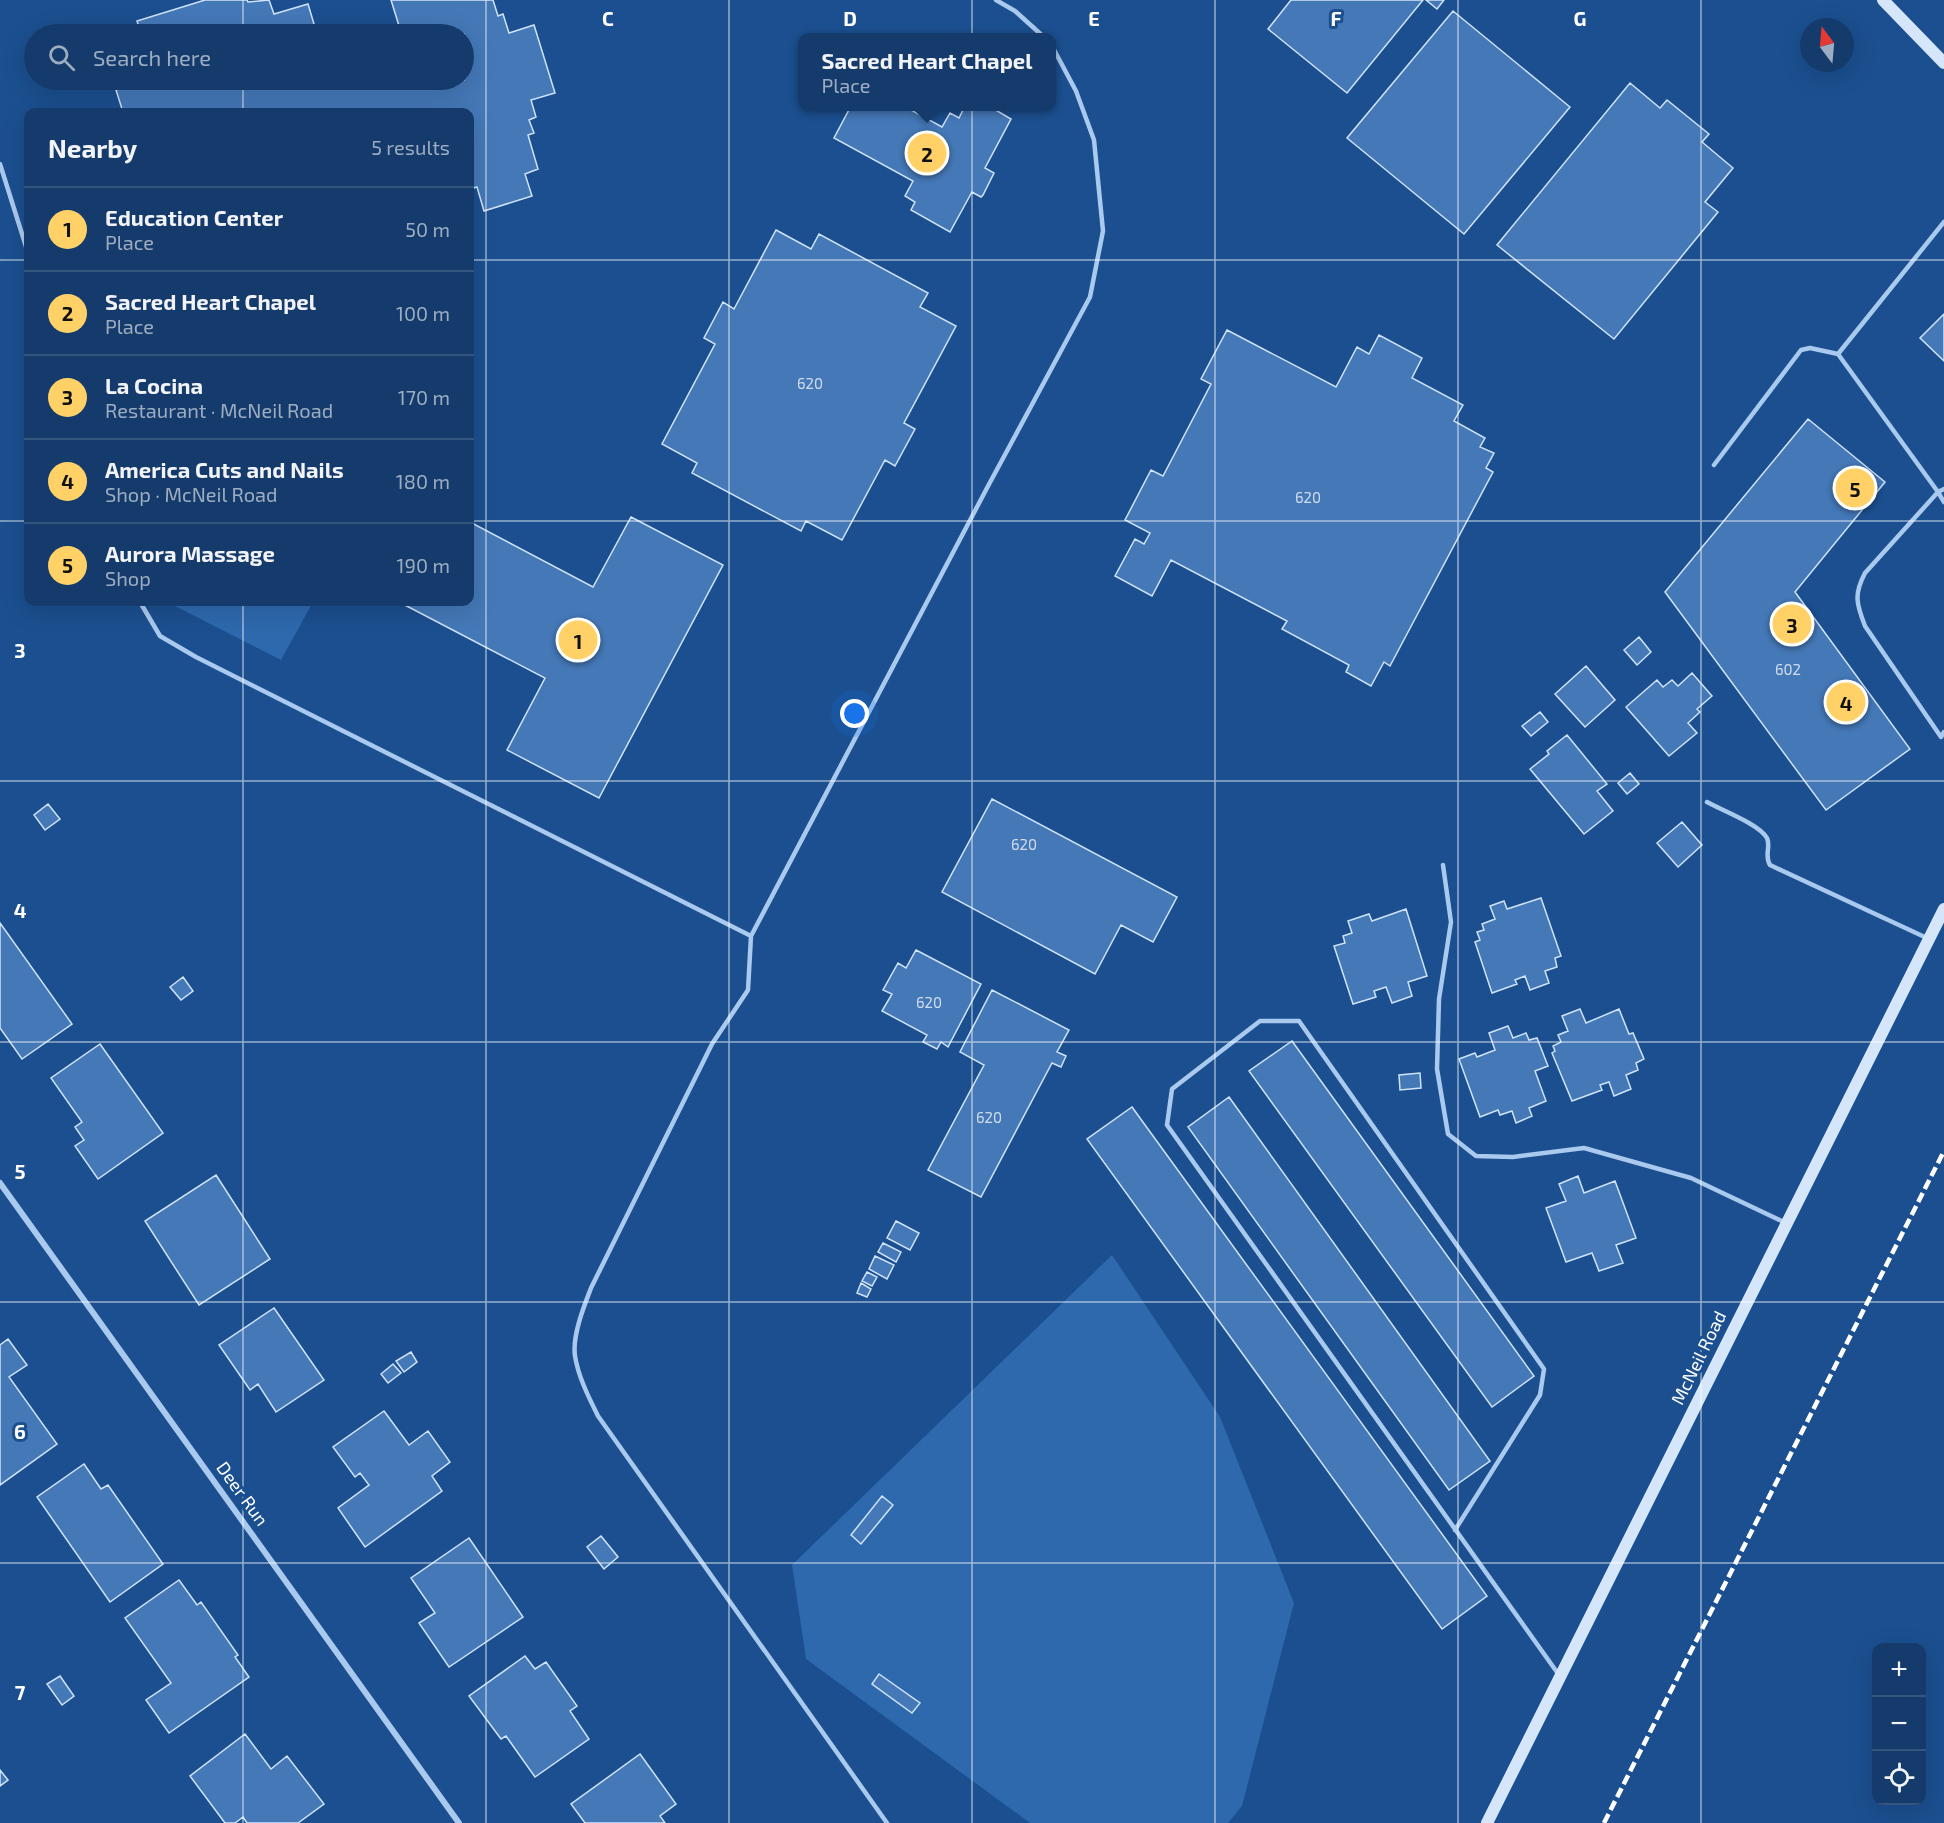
<!DOCTYPE html>
<meta charset="utf-8">
<style>
body{margin:0;font-family:"Exo 2",sans-serif;background:#214673;color:#f1f3f6}
.controls{position:absolute;right:18px;bottom:18px;display:grid;overflow:hidden;border-radius:12px;box-shadow:0 6px 24px #0002}
.controls button{width:54px;height:54px;display:grid;place-items:center;padding:0;border:0;border-bottom:2px solid #33557e;background:#143b6b;color:#f1f3f6;font:30px sans-serif}
.compass{position:absolute;left:1800px;top:18px;width:54px;height:54px;border-radius:50%;background:#143b6b;box-shadow:0 6px 24px #0002;rotate:344deg}
.you{position:absolute;left:855px;top:714px;width:21px;height:21px;margin:-15px;border:4px solid #fff;border-radius:50%;background:#1a73e8;box-shadow:0 0 0 9px #1a73e833}
.badge{display:grid;place-items:center;width:39px;height:39px;border-radius:50%;background:#ffd166;color:#111;font-size:20px;font-weight:700}
.pin{position:absolute;translate:-50% -50%;border:3px solid #fff;box-shadow:0 2px 6px #0006}
.popup{position:absolute;left:798px;top:33px;width:258px;height:78px;box-sizing:border-box;display:grid;place-content:center;border-radius:12px;background:#143b6b;filter:drop-shadow(0 2px 4px #0005);font-size:20px;white-space:nowrap;color:#9dadc1}
.popup b{font-size:22px;color:#f1f3f6}
.popup::after{content:'';position:absolute;left:50%;top:100%;margin-left:-12px;border:12px solid transparent;border-top-color:#143b6b}
.list{margin:0;padding:0;list-style:none}
h2{display:flex;justify-content:space-between;align-items:center;height:78px;margin:0;padding:0 24px;font-size:26px}
h2 small{font-size:20px;font-weight:400;color:#9dadc1}
.list li{display:grid;grid-template-columns:39px 1fr auto;gap:18px;align-items:center;box-sizing:border-box;height:84px;padding:0 24px;border-top:2px solid #33557e}
.list b{display:block;font-size:22px;white-space:nowrap}
.list p{margin:0;font-size:20px;white-space:nowrap;color:#9dadc1}
.list em{font-size:20px;font-style:normal;color:#9dadc1}
.icon{flex:none;width:33px;height:33px;fill:none;stroke:currentColor;stroke-width:2;stroke-linecap:round;stroke-linejoin:round}
.map{position:relative;flex:none;width:1944px;height:1823px;overflow:hidden}
.search{position:absolute;background:#143b6b;box-shadow:0 6px 24px #0002;left:24px;top:24px;width:450px;height:66px;display:flex;align-items:center;gap:15px;box-sizing:border-box;padding:0 21px;border-radius:33px;color:#9dadc1;font-size:22px}
.panel{position:absolute;background:#143b6b;box-shadow:0 6px 24px #0002;left:24px;top:108px;width:450px;height:498px;border-radius:12px}
.map>svg:first-child{display:block}
</style>
<div class="map">
<svg width="1944" height="1823" viewBox="0 0 1944 1823">
<rect width="100%" height="100%" fill="#1b4f8f"/>
<path fill="#2e69ad" d="M175 602H313L281 660 175 606Z
M1112 1255 1220 1417 1294 1603 1242 1806 1228 1823H1030L806 1659 792 1565Z"/>
<path fill="#4478b7" stroke="#cfe3fa" stroke-width="1.5" d="M205 0H247L248 2 269 0 274 14 308 4 317 34H141L137 21Z
M391 0H493L498 16 503 14 509 33 534 25 555 93 531 100 536 117 529 120 534 133 528 135 538 169 525 174 532 196 484 211 477 187 470 189V112H123L116 90 151 80H464V34H383L400 29Z
M1291 0H1423L1347 93 1268 29Z
M1426 0H1444L1437 9Z
M1453 11 1570 107 1464 234 1347 138Z
M1630 83 1660 108 1667 100 1709 134 1702 142 1733 168 1705 202 1718 212 1614 339 1497 245Z
M851 106H904L942 127 950 113 959 118 965 106H989L1011 119 985 168 994 173 983 195 981 197 972 192 950 232 911 210 915 202 905 196 913 181 834 138Z
M776 230 811 249 819 234 928 293 920 307 956 326 904 423 915 429 895 466 885 460 842 540 806 521 801 531 692 473 697 463 662 444 715 344 704 338 723 302 734 309Z
M1944 314V361L1920 338Z
M1227 330 1336 387 1357 347 1369 354 1379 335 1422 358 1412 378 1463 405 1454 421 1485 438 1480 447 1494 453 1486 468 1493 472 1390 666 1384 662 1371 686 1346 672 1349 665 1282 629 1287 621 1171 560 1152 596 1115 576 1135 539 1144 544 1150 533 1125 520 1151 470 1163 476 1211 384 1201 379Z
M1808 419 1885 482 1795 592 1910 749 1826 810 1665 592Z
M631 517 723 565 599 798 507 750 545 678 399 602H470V522L593 587Z
M1639 637 1651 652 1637 665 1624 650Z
M1586 666 1615 700 1585 727 1555 694Z
M1692 673 1712 696 1697 709 1700 712 1688 723 1697 733 1669 756 1626 707 1657 680 1663 687 1672 680 1678 686Z
M1540 712 1548 722 1531 736 1522 726Z
M1567 735 1607 784 1597 791 1613 811 1584 834 1530 769 1549 754 1547 751Z
M1630 773 1639 784 1627 794 1618 783Z
M992 799 1177 897 1153 942 1121 925 1095 974 942 892Z
M48 804 60 819 45 830 34 815Z
M1682 822 1702 845 1678 867 1657 843Z
M1541 898 1561 956 1555 958 1557 967 1545 971 1549 983 1530 990 1525 976 1515 980 1517 984 1492 993 1475 942 1480 940 1477 932 1484 930 1482 924 1495 919 1490 906 1504 901 1507 909Z
M1406 909 1427 976 1408 982 1412 996 1392 1003 1386 987 1374 991 1376 997 1353 1004 1334 946 1345 943 1343 936 1352 933 1348 921 1369 914 1372 921Z
M0 923 72 1024 22 1059 0 1028Z
M916 950 981 984 948 1047 941 1042 937 1049 923 1042 927 1035 882 1011 892 994 883 990 898 963 906 968Z
M183 977 193 991 181 1000 170 987Z
M992 990 1069 1030 1057 1052 1066 1056 1061 1067 1052 1063 981 1197 928 1170 984 1065 960 1052Z
M1580 1009 1586 1023 1619 1009 1629 1034 1633 1033 1644 1059 1636 1063 1638 1070 1626 1075 1631 1089 1614 1096 1609 1082 1600 1085 1602 1090 1572 1101 1552 1053 1555 1051 1553 1046 1561 1042 1558 1035 1568 1031 1562 1016Z
M1508 1026 1513 1038 1526 1033 1529 1040 1537 1038 1548 1066 1535 1071 1546 1101 1529 1108 1532 1116 1516 1123 1512 1111 1500 1115 1498 1110 1480 1117 1459 1059 1475 1053 1477 1057 1495 1050 1489 1033Z
M1292 1041 1534 1376 1492 1407 1249 1071Z
M100 1044 163 1133 98 1179 75 1146 84 1140 75 1127 82 1122 51 1078Z
M1420 1073 1421 1088 1400 1090 1399 1075Z
M1229 1097 1490 1461 1449 1490 1188 1127Z
M1132 1107 1487 1596 1442 1629 1087 1139Z
M216 1175 270 1259 199 1305 145 1221Z
M1578 1176 1584 1193 1615 1181 1636 1238 1616 1245 1623 1263 1599 1271 1592 1253 1566 1262 1546 1208 1566 1201 1559 1184Z
M896 1221 919 1233 910 1250 887 1238Z
M883 1243 901 1252 896 1262 878 1252Z
M875 1256 894 1265 887 1279 869 1269Z
M867 1272 877 1277 872 1286 862 1281Z
M861 1283 871 1289 867 1297 857 1293Z
M274 1308 324 1380 276 1412 258 1384 250 1390 219 1345Z
M8 1339 27 1365 9 1377 57 1444 0 1485V1345Z
M411 1352 417 1362 404 1372 396 1361Z
M393 1364 401 1373 388 1383 381 1374Z
M384 1411 409 1445 428 1431 450 1462 432 1476 442 1491 365 1547 338 1508 369 1485 360 1473 355 1477 333 1447Z
M84 1464 101 1489 108 1485 163 1564 110 1602 37 1497Z
M882 1496 893 1505 861 1544 851 1535Z
M601 1536 618 1557 604 1569 587 1547Z
M469 1538 523 1617 449 1667 419 1623 435 1613 411 1578Z
M179 1580 197 1605 201 1602 238 1655 235 1657 249 1677 169 1733 146 1700 171 1683 125 1618Z
M525 1656 535 1669 546 1662 577 1706 570 1711 589 1739 535 1777 506 1736 501 1739 469 1696Z
M879 1674 920 1703 912 1713 872 1684Z
M60 1676 74 1696 62 1705 47 1684Z
M245 1734 271 1769 287 1756 324 1804 298 1823H247L243 1817 235 1823H225L190 1776Z
M640 1754 676 1804 660 1816 665 1823H585L571 1804Z
M0 1770 8 1780 0 1786Z"/>
<g fill="none" stroke-linecap="round" stroke-linejoin="round">
<path stroke="#a9c9ee" stroke-width="4.5" d="M996 0 1015 11 1045 38
M0 164 28 253
M1838 354 1938 492 1865 573C1854 594 1856 603 1865 626L1941 737 1944 732
M1714 465 1801 350 1810 348 1838 354 1944 222
M1944 489 1938 492 1944 502
M140 602 160 636 196 657 751 936
M1707 802C1721 810 1759 824 1767 838 1771 847 1764 856 1770 865L1929 939
M1443 865 1451 922 1439 999 1437 1069 1448 1134 1476 1156 1513 1157 1584 1148 1691 1178 1786 1223
M1455 1530 1540 1395 1544 1369 1299 1021H1260L1172 1089 1167 1125 1559 1675
M887 1823 598 1416C589 1398 578 1376 575 1356 572 1336 584 1306 591 1288L712 1044 748 990 751 936 987 488 1090 297 1103 231 1094 140 1076 91 1052 46"/>
<path stroke="#a9c9ee" stroke-width="6" d="M0 1183 459 1823"/>
<path stroke="#d6e6fa" stroke-width="12" d="M1883 0 1944 63
M1487 1823 1944 909"/>
<path stroke="#fff" stroke-width="4.5" stroke-dasharray="10 4.5" stroke-linecap="butt" d="M1604 1823 1944 1151"/>
</g>
<path fill="none" stroke="#fff" stroke-width="1.5" stroke-opacity="0.55" d="M243 0V34M486 0V1823M729 0V1823M972 0V1823M1215 0V1823M1458 0V1823M1701 0V1823M243 80V112M0 260H28M470 260H1944M0 521H28M470 521H1944M243 602V1823M0 781H1944M0 1042H1944M0 1302H1944M0 1563H1944"/>
<g text-anchor="middle" stroke-width="6" stroke-linejoin="round" paint-order="stroke">
<g font-size="15" fill="#d0dded">
<text x="810" y="389">620</text>
<text x="1308" y="503">620</text>
<text x="1788" y="675">602</text>
<text x="1024" y="850">620</text>
<text x="929" y="1008">620</text>
<text x="989" y="1123">620</text>
</g>
<g font-size="18" fill="#fff" stroke="#1b4f8f">
<text transform="translate(1699 1358) rotate(-64)" y="6">McNeil Road</text>
<text transform="translate(242 1494) rotate(54)" y="6">Deer Run</text>
</g>
</g>
<g font-size="20" text-anchor="middle" font-weight="bold" fill="#fff" stroke="#1b4f8f" stroke-width="6" stroke-linejoin="round" paint-order="stroke">
<text x="608" y="26">C</text>
<text x="850" y="26">D</text>
<text x="1094" y="26">E</text>
<text x="1336" y="26">F</text>
<text x="1580" y="26">G</text>
<text x="20" y="658">3</text>
<text x="20" y="918">4</text>
<text x="20" y="1179">5</text>
<text x="20" y="1439">6</text>
<text x="20" y="1700">7</text>
</g>
</svg>
<div class="controls">
<button>+</button>
<button>−</button>
<button><svg class="icon" aria-label="locate" viewBox="0 0 24 24"><circle cx="12" cy="12" r="6"/><path d="M12 2v4M12 18v4M2 12h4M18 12h4"/></svg></button>
</div>
<svg class="compass" viewBox="-18 -18 36 36"><path d="M0-13l5 13h-10z" fill="#e53935"/><path d="M0 13l5-13h-10z" fill="#9dadc1"/></svg>
<div class="you"></div>
<div class="pin badge" style="left:578px;top:640px">1</div>
<div class="pin badge" style="left:927px;top:153px">2</div>
<div class="popup"><b>Sacred Heart Chapel</b>Place</div>
<div class="pin badge" style="left:1792px;top:624px">3</div>
<div class="pin badge" style="left:1846px;top:702px">4</div>
<div class="pin badge" style="left:1855px;top:488px">5</div>
<div class="search"><svg class="icon" aria-label="search" viewBox="0 0 24 24"><circle cx="10" cy="10" r="6"/><path d="M15 15l6 6"/></svg>Search here</div>
<section class="panel">
<h2>Nearby<small>5 results</small></h2>
<ul class="list">
<li><span class="badge">1</span><div><b>Education Center</b><p>Place</p></div><em>50 m</em></li>
<li><span class="badge">2</span><div><b>Sacred Heart Chapel</b><p>Place</p></div><em>100 m</em></li>
<li><span class="badge">3</span><div><b>La Cocina</b><p>Restaurant · McNeil Road</p></div><em>170 m</em></li>
<li><span class="badge">4</span><div><b>America Cuts and Nails</b><p>Shop · McNeil Road</p></div><em>180 m</em></li>
<li><span class="badge">5</span><div><b>Aurora Massage</b><p>Shop</p></div><em>190 m</em></li>
</ul>
</section>
</div>
